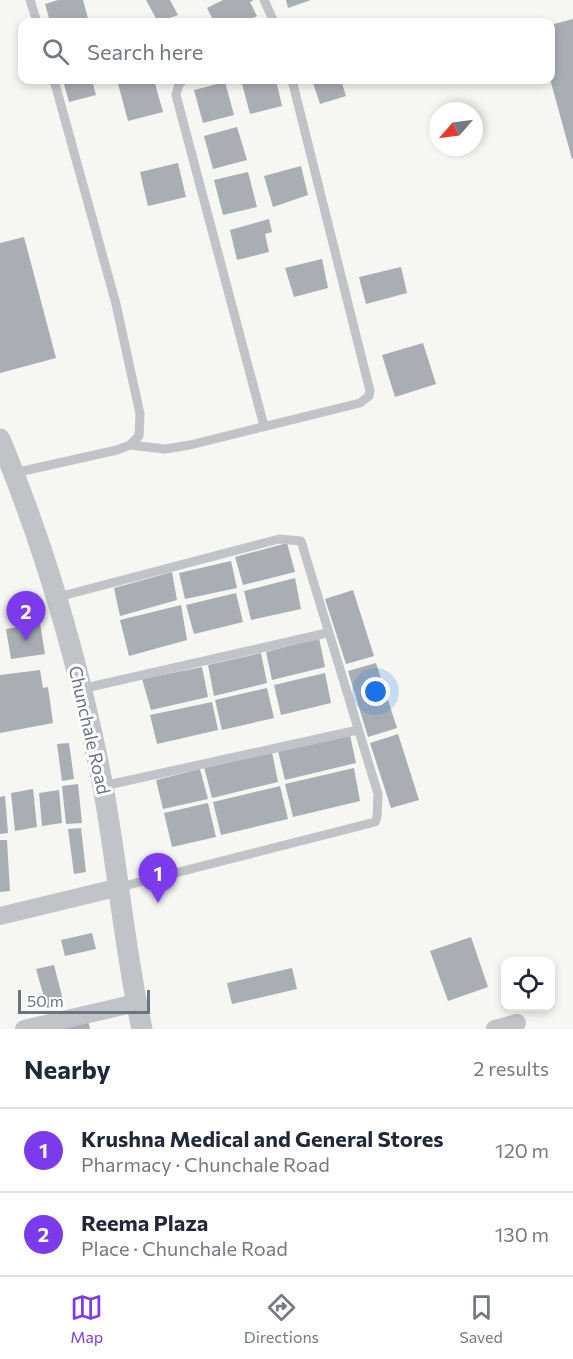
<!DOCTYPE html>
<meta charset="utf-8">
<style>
body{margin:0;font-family:Commissioner,sans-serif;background:#f2f2f3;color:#1f2937}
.controls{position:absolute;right:18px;bottom:18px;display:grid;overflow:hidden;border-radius:12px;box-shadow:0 3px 9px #0003}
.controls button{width:54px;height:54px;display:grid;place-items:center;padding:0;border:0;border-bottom:2px solid #e0e1e3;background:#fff;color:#1f2937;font:30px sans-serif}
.compass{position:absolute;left:429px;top:102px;width:54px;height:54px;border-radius:50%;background:#fff;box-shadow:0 3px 9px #0003;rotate:242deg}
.scale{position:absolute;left:18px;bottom:15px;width:132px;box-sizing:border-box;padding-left:6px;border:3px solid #687482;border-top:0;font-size:16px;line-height:21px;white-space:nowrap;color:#687482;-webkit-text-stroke:4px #fff;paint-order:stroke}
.you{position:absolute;left:376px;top:692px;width:21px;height:21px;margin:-15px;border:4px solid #fff;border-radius:50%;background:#1a73e8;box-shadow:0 0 0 9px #1a73e833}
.badge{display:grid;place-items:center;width:39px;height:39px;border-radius:50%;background:#7c3aed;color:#fff;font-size:20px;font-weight:700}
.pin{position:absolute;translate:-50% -50px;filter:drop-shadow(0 2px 3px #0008)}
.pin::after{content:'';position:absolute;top:32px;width:21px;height:18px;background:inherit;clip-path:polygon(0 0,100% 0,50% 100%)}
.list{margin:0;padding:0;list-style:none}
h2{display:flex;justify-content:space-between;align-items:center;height:78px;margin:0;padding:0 24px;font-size:26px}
h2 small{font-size:20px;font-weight:400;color:#747a83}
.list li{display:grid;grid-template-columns:39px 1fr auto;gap:18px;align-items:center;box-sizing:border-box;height:84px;padding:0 24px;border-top:2px solid #e0e1e3}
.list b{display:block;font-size:22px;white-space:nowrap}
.list p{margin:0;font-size:20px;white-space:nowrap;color:#747a83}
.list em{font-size:20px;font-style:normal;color:#747a83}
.icon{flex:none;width:33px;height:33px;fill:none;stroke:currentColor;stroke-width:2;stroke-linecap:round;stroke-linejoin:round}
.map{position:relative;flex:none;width:573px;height:1029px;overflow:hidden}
.search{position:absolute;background:#fff;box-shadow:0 3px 9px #0003;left:18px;right:18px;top:18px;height:66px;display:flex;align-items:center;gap:15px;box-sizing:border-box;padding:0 21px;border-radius:12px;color:#747a83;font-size:22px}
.sheet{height:246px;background:#fff}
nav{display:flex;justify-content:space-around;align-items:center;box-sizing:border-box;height:84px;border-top:2px solid #e0e1e3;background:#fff;font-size:16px;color:#747a83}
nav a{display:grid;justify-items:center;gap:3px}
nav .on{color:#7c3aed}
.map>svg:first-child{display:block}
</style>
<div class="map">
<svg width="573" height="1029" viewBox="0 0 573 1029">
<rect width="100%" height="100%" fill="#f6f6f3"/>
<path fill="#a8aeb4" d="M58 0H83L89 22H50L45 4Z
M146 0H170L178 15 158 22Z
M223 0H254L250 2 257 16 244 22H214L207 8Z
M286 0H311L288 8Z
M573 19V159H572L550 79V25Z
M92 80 96 95 69 102 63 81Z
M117 80H154L163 112 128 121Z
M241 80H276L282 106 250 114Z
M312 80H341L346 96 320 104Z
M225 82 234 115 203 123 194 90Z
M237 127 247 160 213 169 204 136Z
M178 163 186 197 148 206 140 172Z
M301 166 308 195 273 207 264 176Z
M248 172 257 207 223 215 214 180Z
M269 219 272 232 265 234 269 252 237 260 230 230Z
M24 237 56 358 0 373V243Z
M322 259 328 288 294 297 285 268Z
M401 267 407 293 366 304 359 277Z
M423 343 436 384 395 397 382 355Z
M287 543 295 572 243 585 235 557Z
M231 561 237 588 185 599 179 573Z
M172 572 177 600 120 616 114 588Z
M295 578 301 609 251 620 244 591Z
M353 590 374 656 346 664 325 599Z
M236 593 243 622 194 634 186 605Z
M181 605 187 640 129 656 120 620Z
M40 623 45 654 11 659 6 629Z
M319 638 325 667 272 680 266 652Z
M261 653 267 683 214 696 208 665Z
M376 663 397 728 368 737 348 671Z
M202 667 208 697 151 710 142 679Z
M40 670 43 688 48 687 53 723 0 733V675Z
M325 673 331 703 281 715 274 685Z
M267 688 274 718 222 730 215 700Z
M212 702 218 730 157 744 150 715Z
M398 734 419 800 391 808 370 743Z
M350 735 356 763 285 780 278 751Z
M69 743 74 779 62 781 57 744Z
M272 752 278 782 212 798 204 767Z
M354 768 360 801 293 817 285 784Z
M200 769 208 799 163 809 156 780Z
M78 784 82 823 66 824 62 786Z
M280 786 288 819 221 835 213 802Z
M33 789 37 827 15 831 11 793Z
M59 790 62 823 42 826 39 793Z
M5 796 8 833 0 834V797Z
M208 803 216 837 172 847 164 813Z
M81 828 86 872 74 874 68 829Z
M0 840H7L10 891 0 892Z
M92 933 96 949 65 956 61 940Z
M471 937 488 987 448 1001 430 951Z
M54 965 64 1004 47 1008 36 969Z
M292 968 297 989 232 1004 227 983Z
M88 1020 90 1029H61Z"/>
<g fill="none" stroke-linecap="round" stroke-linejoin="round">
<path stroke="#c0c3c7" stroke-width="9" d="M30 0 37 22
M264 0 274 22
M184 80 179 84 176 95 264 426
M130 445 165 449 190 445 360 403 369 396 370 391 292 80
M14 473 117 450 130 445 139 436 140 414 116 304 54 80
M58 597 279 539 301 541 378 794 377 817 375 822 120 887
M81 689 327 633
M103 786 358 730"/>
<path stroke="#c0c3c7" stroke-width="18" d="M0 916 120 887
M24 1029 136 1003
M495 1029 517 1023"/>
<path stroke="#c0c3c7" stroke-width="21" d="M0 439C47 552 80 668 103 787 118 867 124 949 142 1029"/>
</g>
<g text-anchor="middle" stroke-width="6" stroke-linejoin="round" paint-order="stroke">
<g font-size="18" fill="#687482" stroke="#fff">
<text transform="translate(89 730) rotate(77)" y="6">Chunchale Road</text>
</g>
</g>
</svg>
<div class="controls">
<button><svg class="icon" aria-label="locate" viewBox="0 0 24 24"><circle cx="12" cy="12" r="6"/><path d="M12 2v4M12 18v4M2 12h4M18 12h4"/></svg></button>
</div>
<svg class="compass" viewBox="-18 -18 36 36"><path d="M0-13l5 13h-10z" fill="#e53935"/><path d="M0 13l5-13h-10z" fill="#747a83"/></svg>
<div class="scale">50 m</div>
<div class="you"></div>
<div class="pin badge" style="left:158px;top:903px">1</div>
<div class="pin badge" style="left:26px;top:641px">2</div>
<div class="search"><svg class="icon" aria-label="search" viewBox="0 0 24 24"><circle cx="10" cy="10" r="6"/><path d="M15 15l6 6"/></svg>Search here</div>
</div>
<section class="sheet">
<h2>Nearby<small>2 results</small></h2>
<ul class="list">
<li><span class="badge">1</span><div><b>Krushna Medical and General Stores</b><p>Pharmacy · Chunchale Road</p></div><em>120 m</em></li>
<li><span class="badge">2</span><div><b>Reema Plaza</b><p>Place · Chunchale Road</p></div><em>130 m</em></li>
</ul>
</section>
<nav>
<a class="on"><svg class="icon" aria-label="map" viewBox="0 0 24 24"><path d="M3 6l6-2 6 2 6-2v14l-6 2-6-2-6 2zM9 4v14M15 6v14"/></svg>Map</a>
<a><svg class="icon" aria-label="directions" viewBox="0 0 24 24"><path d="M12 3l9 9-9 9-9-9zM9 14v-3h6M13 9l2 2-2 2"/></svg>Directions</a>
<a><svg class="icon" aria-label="saved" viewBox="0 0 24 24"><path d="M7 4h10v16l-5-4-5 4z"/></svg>Saved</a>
</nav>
